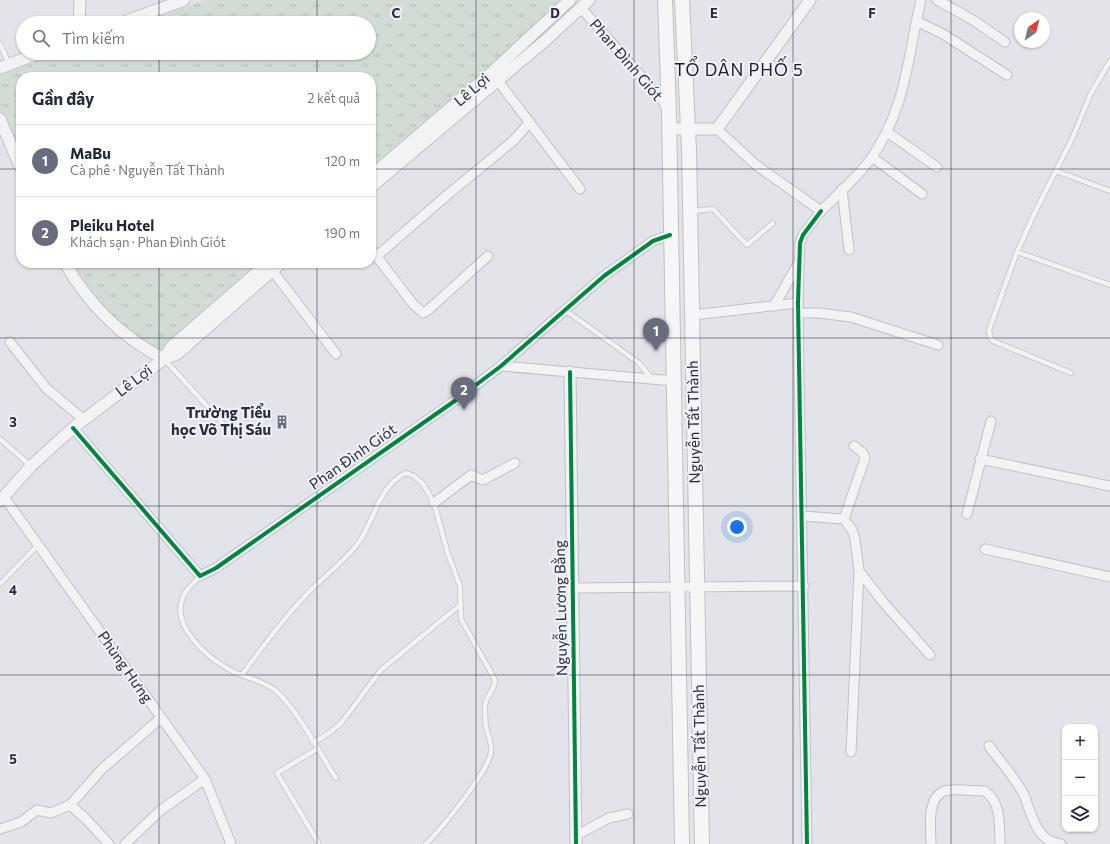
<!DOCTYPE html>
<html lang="vi">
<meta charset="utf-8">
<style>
body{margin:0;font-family:Commissioner,sans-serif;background:#f6f6f7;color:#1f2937}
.controls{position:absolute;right:12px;bottom:12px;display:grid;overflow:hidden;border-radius:8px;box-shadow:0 1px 3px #0004}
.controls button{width:36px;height:36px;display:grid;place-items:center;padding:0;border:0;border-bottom:1px solid #e0e1e3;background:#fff;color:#1f2937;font:20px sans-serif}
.compass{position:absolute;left:1014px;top:12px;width:36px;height:36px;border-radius:50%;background:#fff;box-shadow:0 1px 3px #0004;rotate:35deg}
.you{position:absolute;left:737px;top:527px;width:14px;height:14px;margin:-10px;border:3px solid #fff;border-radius:50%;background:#1a73e8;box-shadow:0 0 0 6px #1a73e833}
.badge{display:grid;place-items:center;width:26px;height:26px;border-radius:50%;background:#696c7e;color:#fff;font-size:13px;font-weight:700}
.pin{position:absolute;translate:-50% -33px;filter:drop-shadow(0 1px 2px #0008)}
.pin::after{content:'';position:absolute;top:21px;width:14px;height:12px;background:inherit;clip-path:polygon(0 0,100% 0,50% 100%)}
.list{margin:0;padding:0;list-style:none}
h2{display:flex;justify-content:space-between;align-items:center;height:52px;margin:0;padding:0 16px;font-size:17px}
h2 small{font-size:13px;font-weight:400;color:#747a83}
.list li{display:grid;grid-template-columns:26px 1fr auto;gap:12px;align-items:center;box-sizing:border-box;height:72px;padding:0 16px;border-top:1px solid #e0e1e3}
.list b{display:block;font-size:15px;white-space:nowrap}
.list p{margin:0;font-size:13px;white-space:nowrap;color:#747a83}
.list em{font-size:13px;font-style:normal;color:#747a83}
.icon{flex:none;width:22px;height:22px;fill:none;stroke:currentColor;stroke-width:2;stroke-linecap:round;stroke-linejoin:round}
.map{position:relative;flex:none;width:1110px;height:844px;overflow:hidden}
.search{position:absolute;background:#fff;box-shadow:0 1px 3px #0004;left:16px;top:16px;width:360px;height:44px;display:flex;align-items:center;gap:10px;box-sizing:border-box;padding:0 14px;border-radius:22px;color:#747a83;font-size:15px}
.panel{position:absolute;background:#fff;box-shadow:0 1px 3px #0004;left:16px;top:72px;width:360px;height:196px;border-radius:16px}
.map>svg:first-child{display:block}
</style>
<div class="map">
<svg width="1110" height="844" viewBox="0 0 1110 844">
<defs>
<pattern id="park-tufts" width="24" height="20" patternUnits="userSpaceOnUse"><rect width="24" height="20" fill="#d1dcd4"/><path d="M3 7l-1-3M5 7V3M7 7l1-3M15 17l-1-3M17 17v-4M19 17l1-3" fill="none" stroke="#b3bdb7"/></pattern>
</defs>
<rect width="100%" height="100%" fill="#e3e4e9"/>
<path fill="url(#park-tufts)" d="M205 0H570L371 176V77H21V166L7 137 0 111V69L48 53H369V23H137Z
M66 263H269L164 359 129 338Z"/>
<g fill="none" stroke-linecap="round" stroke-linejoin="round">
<g stroke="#c0c1c7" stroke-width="6">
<path id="service" d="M0 44 9 64
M1056 171 1110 191
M692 211 713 209 747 245 773 223
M1017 252 1110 285
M565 310 639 363 651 378
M164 359 229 430
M1071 373 993 341 990 337 989 330 1017 252 1034 214 1072 139 1091 93 1110 61
M0 439 31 466
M200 576C194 583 186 589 183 597 170 626 208 658 230 670 245 678 262 680 275 690 296 707 320 754 336 778
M0 584 38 545
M242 675C262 647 283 619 307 594 324 576 344 562 359 542 375 519 379 485 406 473L414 476 423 484 434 503 448 554 460 586 461 619 495 680C495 690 486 696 485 705 485 712 485 720 486 727 488 735 492 743 491 751 490 770 441 829 426 844
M313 743 332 731 342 722 381 670 460 605
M317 749 277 773 319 844"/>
</g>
<g stroke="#c0c1c7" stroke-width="11">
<path id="minor" d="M937 0 973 20 1005 42
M581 8 663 101 667 109
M916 21 943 34 1007 75
M498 81 580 189
M717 129 756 165 821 211C837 195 857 177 870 160 907 107 907 59 921 0
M887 132 937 167
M872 157 922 194
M842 189 849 250
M371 249 413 304 423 313 427 311 488 256
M377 256 446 196 513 141 530 122
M272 270 336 354
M774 306 799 262
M798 313H819L851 317 938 345
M692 315 798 303
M10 342 46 388 83 419
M501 366 674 381
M73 428 200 576 216 568 456 400 501 366 604 276 653 241 670 235
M980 459 1110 486
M4 497 205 779 231 844
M434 503 471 475 483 480 515 463
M967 514 991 421
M802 516 844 519 852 530 855 539 859 571 883 602 930 655
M844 519 865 458 863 453 854 446
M985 549 1110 577
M573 588 804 586
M989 746C1000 761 1016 779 1024 795 1032 814 1035 841 1061 844
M851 752 859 571
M70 805 86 819 109 844
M0 829 21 822 37 810 51 813 70 805 102 769 161 718
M575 836 609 818 628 814
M125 844 161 810 205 779
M807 844 798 303 800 243 803 235 821 211
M931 844C931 828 926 799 944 791 951 788 975 791 985 791 1002 804 999 824 1000 844"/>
</g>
<g stroke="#c0c1c7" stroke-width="13">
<path id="tertiary" d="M79 23 80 0
M121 23 184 0
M0 68 39 53
M0 119 21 169
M669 129H717L810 0
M371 176 491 73 570 0
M371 187 546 40 589 0
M65 263C89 305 121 337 164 359
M164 359 177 354 281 263
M570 372 576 844
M0 501 31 466 73 428 164 359 171 347 268 263"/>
</g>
<g stroke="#bfc1c7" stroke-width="16">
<path id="primary" d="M665 0 669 112 682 844
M682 0 689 150 702 844"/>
</g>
<use href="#service" stroke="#f3f3f5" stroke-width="4.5"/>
<use href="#minor" stroke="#f3f3f5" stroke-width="9"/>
<use href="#tertiary" stroke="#f3f3f5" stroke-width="11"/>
<use href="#primary" stroke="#f6f6f7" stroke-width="14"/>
<g stroke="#f1f2f8" stroke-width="6">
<path id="cycleway" d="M570 372 576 844
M73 428 200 576 216 568 456 400 501 366 604 276 653 241 670 235
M807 844 798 303 800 243 803 235 821 211"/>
</g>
<use href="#cycleway" stroke="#00873e" stroke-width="4"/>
</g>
<path fill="none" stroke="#282b44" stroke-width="1" stroke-opacity="0.55" d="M159 0V23M317 0V23M476 0V844M634 0V844M793 0V844M951 0V844M159 53V77M317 53V77M0 169H21M371 169H1110M159 263V844M317 263V844M0 338H1110M0 506H1110M0 675H1110"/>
<defs>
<g id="building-bare" transform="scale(1.08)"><path d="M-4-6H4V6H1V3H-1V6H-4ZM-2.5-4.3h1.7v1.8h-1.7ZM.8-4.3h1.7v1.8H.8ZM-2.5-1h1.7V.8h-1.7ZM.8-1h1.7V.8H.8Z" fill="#696c7e" stroke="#f1f2f8" stroke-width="2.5" paint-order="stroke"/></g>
</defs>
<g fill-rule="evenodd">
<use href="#building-bare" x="282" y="422"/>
</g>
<g text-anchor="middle" stroke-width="4" stroke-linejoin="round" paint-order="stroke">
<g font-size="15" fill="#282b44" stroke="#f1f2f8">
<text transform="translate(626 60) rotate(49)" y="5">Phan Đình Giót</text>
<text transform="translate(472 90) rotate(-41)" y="5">Lê Lợi</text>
<text transform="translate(134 381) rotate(-37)" y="5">Lê Lợi</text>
<text transform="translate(694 422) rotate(-91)" y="5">Nguyễn Tất Thành</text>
<text transform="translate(353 457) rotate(-35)" y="5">Phan Đình Giót</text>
<text transform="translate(561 608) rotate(-91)" y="5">Nguyễn Lương Bằng</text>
<text transform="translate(125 667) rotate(55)" y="5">Phùng Hưng</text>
<text transform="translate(700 746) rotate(-91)" y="5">Nguyễn Tất Thành</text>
</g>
<g font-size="15" font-weight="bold" fill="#282b44" stroke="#f1f2f8" text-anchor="end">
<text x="271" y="418">Trường Tiểu<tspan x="271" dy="17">học Võ Thị Sáu</tspan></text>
</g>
<g font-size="17" letter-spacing="1" fill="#1a1c35" stroke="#f1f2f8">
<text x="739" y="76">TỔ DÂN PHỐ 5</text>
</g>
</g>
<g font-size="13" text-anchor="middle" font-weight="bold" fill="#282b44" stroke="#f1f2f8" stroke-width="4" stroke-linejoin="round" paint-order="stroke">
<text x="396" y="18">C</text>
<text x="555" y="18">D</text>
<text x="714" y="18">E</text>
<text x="872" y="18">F</text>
<text x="13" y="427">3</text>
<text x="13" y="595">4</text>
<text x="13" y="764">5</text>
</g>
</svg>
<div class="controls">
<button>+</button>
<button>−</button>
<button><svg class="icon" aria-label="layers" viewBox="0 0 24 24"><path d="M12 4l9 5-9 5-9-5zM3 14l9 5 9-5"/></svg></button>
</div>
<svg class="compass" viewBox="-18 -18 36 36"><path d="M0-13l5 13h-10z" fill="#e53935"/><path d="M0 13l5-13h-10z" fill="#747a83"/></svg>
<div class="you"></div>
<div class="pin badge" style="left:656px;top:351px">1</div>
<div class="pin badge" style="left:464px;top:410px">2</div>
<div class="search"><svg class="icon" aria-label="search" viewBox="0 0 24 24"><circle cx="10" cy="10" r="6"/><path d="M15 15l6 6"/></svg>Tìm kiếm</div>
<section class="panel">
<h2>Gần đây<small>2 kết quả</small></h2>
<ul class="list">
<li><span class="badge">1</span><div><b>MaBu</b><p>Cà phê · Nguyễn Tất Thành</p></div><em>120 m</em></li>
<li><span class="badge">2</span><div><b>Pleiku Hotel</b><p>Khách sạn · Phan Đình Giót</p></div><em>190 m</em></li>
</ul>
</section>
</div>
